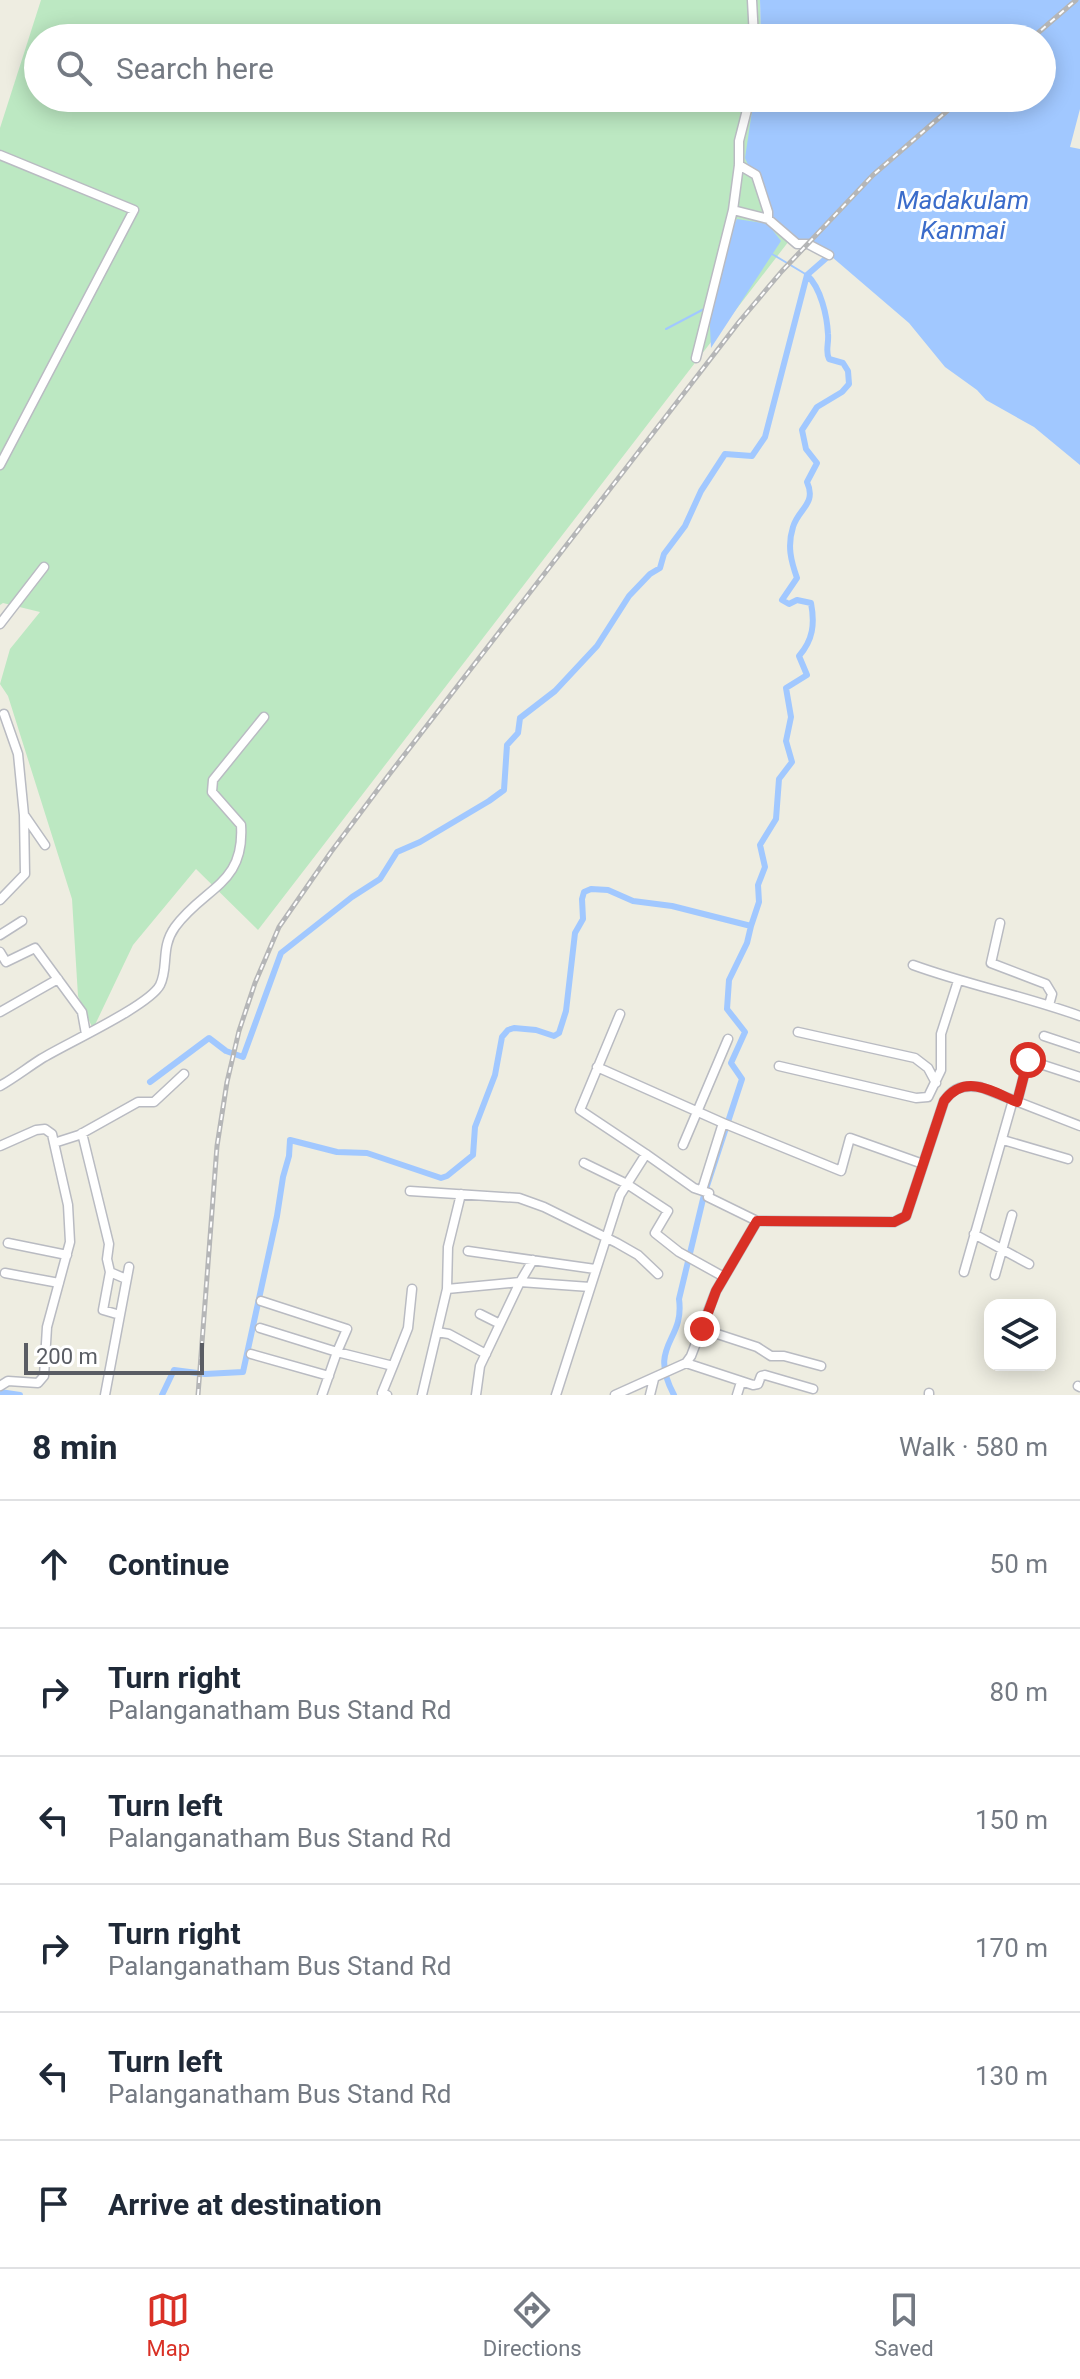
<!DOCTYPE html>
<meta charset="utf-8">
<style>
body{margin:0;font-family:Roboto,sans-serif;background:#f2f2f3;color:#1f2937}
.controls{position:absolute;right:24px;bottom:24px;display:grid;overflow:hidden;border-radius:16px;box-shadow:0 4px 20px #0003}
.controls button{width:72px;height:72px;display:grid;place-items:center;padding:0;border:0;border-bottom:2px solid #e0e1e3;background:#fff;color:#1f2937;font:40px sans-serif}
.scale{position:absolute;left:24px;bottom:20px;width:180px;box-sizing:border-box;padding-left:8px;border:4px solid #5a5d64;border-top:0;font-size:22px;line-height:28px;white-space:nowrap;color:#5a5d64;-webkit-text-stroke:6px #fff;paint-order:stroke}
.stop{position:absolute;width:24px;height:24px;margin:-18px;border:6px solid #d93025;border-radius:50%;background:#fff}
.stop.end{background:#d93025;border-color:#fff;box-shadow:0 2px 8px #0008}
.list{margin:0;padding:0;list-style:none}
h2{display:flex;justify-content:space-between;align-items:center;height:104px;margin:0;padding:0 32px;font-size:34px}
h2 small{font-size:26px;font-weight:400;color:#747a83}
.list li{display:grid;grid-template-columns:52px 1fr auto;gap:24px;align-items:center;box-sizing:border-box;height:128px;padding:0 32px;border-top:2px solid #e0e1e3}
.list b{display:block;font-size:30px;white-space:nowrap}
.list p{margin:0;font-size:26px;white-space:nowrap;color:#747a83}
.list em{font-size:26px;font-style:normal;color:#747a83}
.icon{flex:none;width:44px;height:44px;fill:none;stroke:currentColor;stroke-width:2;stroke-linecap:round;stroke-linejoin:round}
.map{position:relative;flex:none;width:1080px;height:1395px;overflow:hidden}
.search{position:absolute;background:#fff;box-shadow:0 4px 20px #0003;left:24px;right:24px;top:24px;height:88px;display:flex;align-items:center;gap:20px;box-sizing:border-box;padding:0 28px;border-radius:44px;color:#747a83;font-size:30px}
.sheet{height:872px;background:#fff}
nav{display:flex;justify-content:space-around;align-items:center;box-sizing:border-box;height:112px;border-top:2px solid #e0e1e3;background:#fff;font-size:22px;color:#747a83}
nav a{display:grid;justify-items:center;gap:4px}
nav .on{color:#d93025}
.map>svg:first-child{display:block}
</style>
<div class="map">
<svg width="1080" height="1395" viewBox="0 0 1080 1395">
<rect width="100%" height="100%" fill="#eeede1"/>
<path fill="#bce8c2" d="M41 0H760L761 38H38V98H754L792 237 258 930 196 869 133 945 93 1029 78 996 72 899 8 696 0 684 10 649 40 612 3 603 0 605V128Z"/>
<path fill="#a1c8ff" d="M760 0H1080V109L1070 147 1080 149V465L1034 427 986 400 977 390 945 367 909 323 825 251 792 237 771 216 745 158 754 98H1042V38H761Z
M737 219 768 224 781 241 711 348 709 307 727 238Z"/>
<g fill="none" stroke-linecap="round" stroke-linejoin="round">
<path stroke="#a1c8ff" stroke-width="2" d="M772 254 807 275
M666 329 704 309"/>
<path stroke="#a1c8ff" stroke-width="6" d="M150 1082 209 1038 226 1051 243 1057 281 953 352 897 380 879 397 852 420 842 489 801 504 790 507 745 518 733 520 718 555 691 597 646 629 596 650 574 660 568 664 554 685 526 701 491 725 454 752 456 765 437 807 275
M0 1392 20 1395
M162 1395 174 1370 205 1374 243 1372 277 1216 283 1177 289 1156 290 1140 337 1152 367 1153 441 1178 447 1176 473 1155 475 1127 495 1075 502 1037 508 1030 514 1028 536 1030 554 1036 559 1033 566 1011 575 933 583 919 582 899 584 892 591 889 608 890 633 901 672 906 751 926 759 902 758 885 765 867 760 845 776 819 779 779 792 762 786 741 791 717 786 688 807 675 799 656C813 640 815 624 811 603L797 600 789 604 782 600 797 578C791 561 787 546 793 527 798 509 817 504 807 482L817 463 806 449 802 430 817 407 842 392 849 384 848 371 843 363 829 359C825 351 829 344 828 334 827 316 821 288 807 275L831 254
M674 1395C647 1344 685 1342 679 1299L704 1195 742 1079 731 1063 745 1032 727 1009 729 980 747 943 751 926"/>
<g stroke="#b9bbc2" stroke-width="11">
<path id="minor" d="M752 0 754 38
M0 155 134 210 0 465
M739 165 756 175 768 212V219
M733 210 768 219 797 244H808L829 255
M696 358 733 210 739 165V141L750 98
M0 624 44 567
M25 816 45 845
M0 900 25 874 24 815 18 754 4 714
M1000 923 991 963 1046 984 1052 994 1049 1005
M0 935 22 921
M0 952 6 962 35 948 82 1012 86 1034
M913 965C968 985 1025 996 1080 1016
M0 1012 58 979
M620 1014 580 1110 646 1154
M798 1032 915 1058 928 1068 936 1083
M1044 1036 1080 1048
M779 1066 916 1098 928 1097 941 1070V1034L958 981
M597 1067 723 1123 702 1190
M0 1086C14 1078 27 1068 41 1059 65 1044 149 1006 160 985 169 967 160 948 175 927 204 887 245 885 241 825L212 792 213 780 264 717
M1017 1102 1028 1060 1080 1077
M723 1123 841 1171 850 1138 923 1164
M82 1133 109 1244 107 1259 110 1272 126 1279
M1003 1140 1068 1159
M54 1143 79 1135 138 1102H154L184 1074
M683 1145 728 1039
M0 1146 36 1130 45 1129 52 1134 68 1205 70 1242 47 1327 44 1376 38 1383 8 1381 0 1386
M584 1163 627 1184 668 1211 655 1233 679 1252 724 1277
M410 1191 519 1198 544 1207 617 1243 638 1255 658 1274
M974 1234 1029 1264
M8 1243 67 1255
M468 1251 595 1269
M110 1272 103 1310 120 1315
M964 1272 1013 1100
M5 1273 59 1283
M995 1275 1012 1215
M447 1289 448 1247 461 1194
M480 1314 500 1324
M260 1328 337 1352 347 1329 261 1301
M702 1329 757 1347 771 1356H784L821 1366
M437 1332 449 1334 486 1354
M251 1354 329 1376
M686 1363 753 1385 758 1384 761 1376 765 1375 813 1389
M393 1366 408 1328 412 1289
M1078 1386 1080 1387
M105 1395 129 1267
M322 1395 337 1352 393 1366 382 1393 387 1395
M422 1395 447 1289 520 1282 533 1260
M476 1395 480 1366 520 1282 590 1287
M556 1395 620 1195 646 1154 694 1188 709 1193 708 1197 757 1221
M615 1395 686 1363 691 1356 716 1291 757 1221 894 1222 906 1216 944 1101C954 1087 963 1085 980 1087L1080 1126
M650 1395 654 1379
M737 1395 741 1382
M929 1395V1393"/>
</g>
<use href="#minor" stroke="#fff" stroke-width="8"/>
<g stroke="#b5b6b7" stroke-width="5">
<path id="rail" d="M1032 38 1076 0
M198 1395 217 1146 227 1082 239 1031 255 983 279 927 331 852 388 776 739 322 782 271 873 175 962 98"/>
</g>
<use href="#rail" stroke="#fff" stroke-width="2" stroke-dasharray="6" stroke-linecap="butt"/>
</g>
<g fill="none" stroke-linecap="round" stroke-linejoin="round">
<path stroke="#d93025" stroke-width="10" d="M702 1329 716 1291 757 1221 894 1222 906 1216 944 1101C965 1073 991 1091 1017 1102L1028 1060"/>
</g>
<g text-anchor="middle" stroke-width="6" stroke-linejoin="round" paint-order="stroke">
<g font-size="26" font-style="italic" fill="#3b6cca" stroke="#fff">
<text x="963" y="209">Madakulam<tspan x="963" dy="30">Kanmai</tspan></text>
</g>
</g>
</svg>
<div class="controls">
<button><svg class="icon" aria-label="layers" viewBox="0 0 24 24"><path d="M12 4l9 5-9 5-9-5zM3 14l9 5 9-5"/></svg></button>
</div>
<div class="scale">200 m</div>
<div class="stop" style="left:1028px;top:1060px"></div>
<div class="stop end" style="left:702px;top:1329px"></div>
<div class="search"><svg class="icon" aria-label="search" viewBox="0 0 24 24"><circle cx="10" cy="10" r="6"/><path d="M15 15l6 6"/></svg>Search here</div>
</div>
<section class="sheet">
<h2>8 min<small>Walk · 580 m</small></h2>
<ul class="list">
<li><svg class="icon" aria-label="ahead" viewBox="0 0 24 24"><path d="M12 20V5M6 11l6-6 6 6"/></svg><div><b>Continue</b></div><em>50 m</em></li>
<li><svg class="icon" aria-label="right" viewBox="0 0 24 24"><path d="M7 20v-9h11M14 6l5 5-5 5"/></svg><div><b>Turn right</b><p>Palanganatham Bus Stand Rd</p></div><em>80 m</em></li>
<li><svg class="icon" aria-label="left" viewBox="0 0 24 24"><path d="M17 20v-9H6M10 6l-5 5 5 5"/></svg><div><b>Turn left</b><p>Palanganatham Bus Stand Rd</p></div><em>150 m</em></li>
<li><svg class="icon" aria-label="right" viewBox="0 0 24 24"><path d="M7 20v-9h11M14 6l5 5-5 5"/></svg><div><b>Turn right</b><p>Palanganatham Bus Stand Rd</p></div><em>170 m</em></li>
<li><svg class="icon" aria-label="left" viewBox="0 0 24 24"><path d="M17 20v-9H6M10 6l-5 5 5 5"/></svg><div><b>Turn left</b><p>Palanganatham Bus Stand Rd</p></div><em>130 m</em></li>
<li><svg class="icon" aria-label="arrive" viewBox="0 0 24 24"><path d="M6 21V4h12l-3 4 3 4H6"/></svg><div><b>Arrive at destination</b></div></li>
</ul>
</section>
<nav>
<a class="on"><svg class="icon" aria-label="map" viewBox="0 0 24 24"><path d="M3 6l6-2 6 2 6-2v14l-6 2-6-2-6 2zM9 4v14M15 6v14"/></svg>Map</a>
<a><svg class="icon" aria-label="directions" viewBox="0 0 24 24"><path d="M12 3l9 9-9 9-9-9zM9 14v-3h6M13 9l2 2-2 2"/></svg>Directions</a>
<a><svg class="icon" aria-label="saved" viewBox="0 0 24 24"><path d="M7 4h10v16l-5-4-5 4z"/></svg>Saved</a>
</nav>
